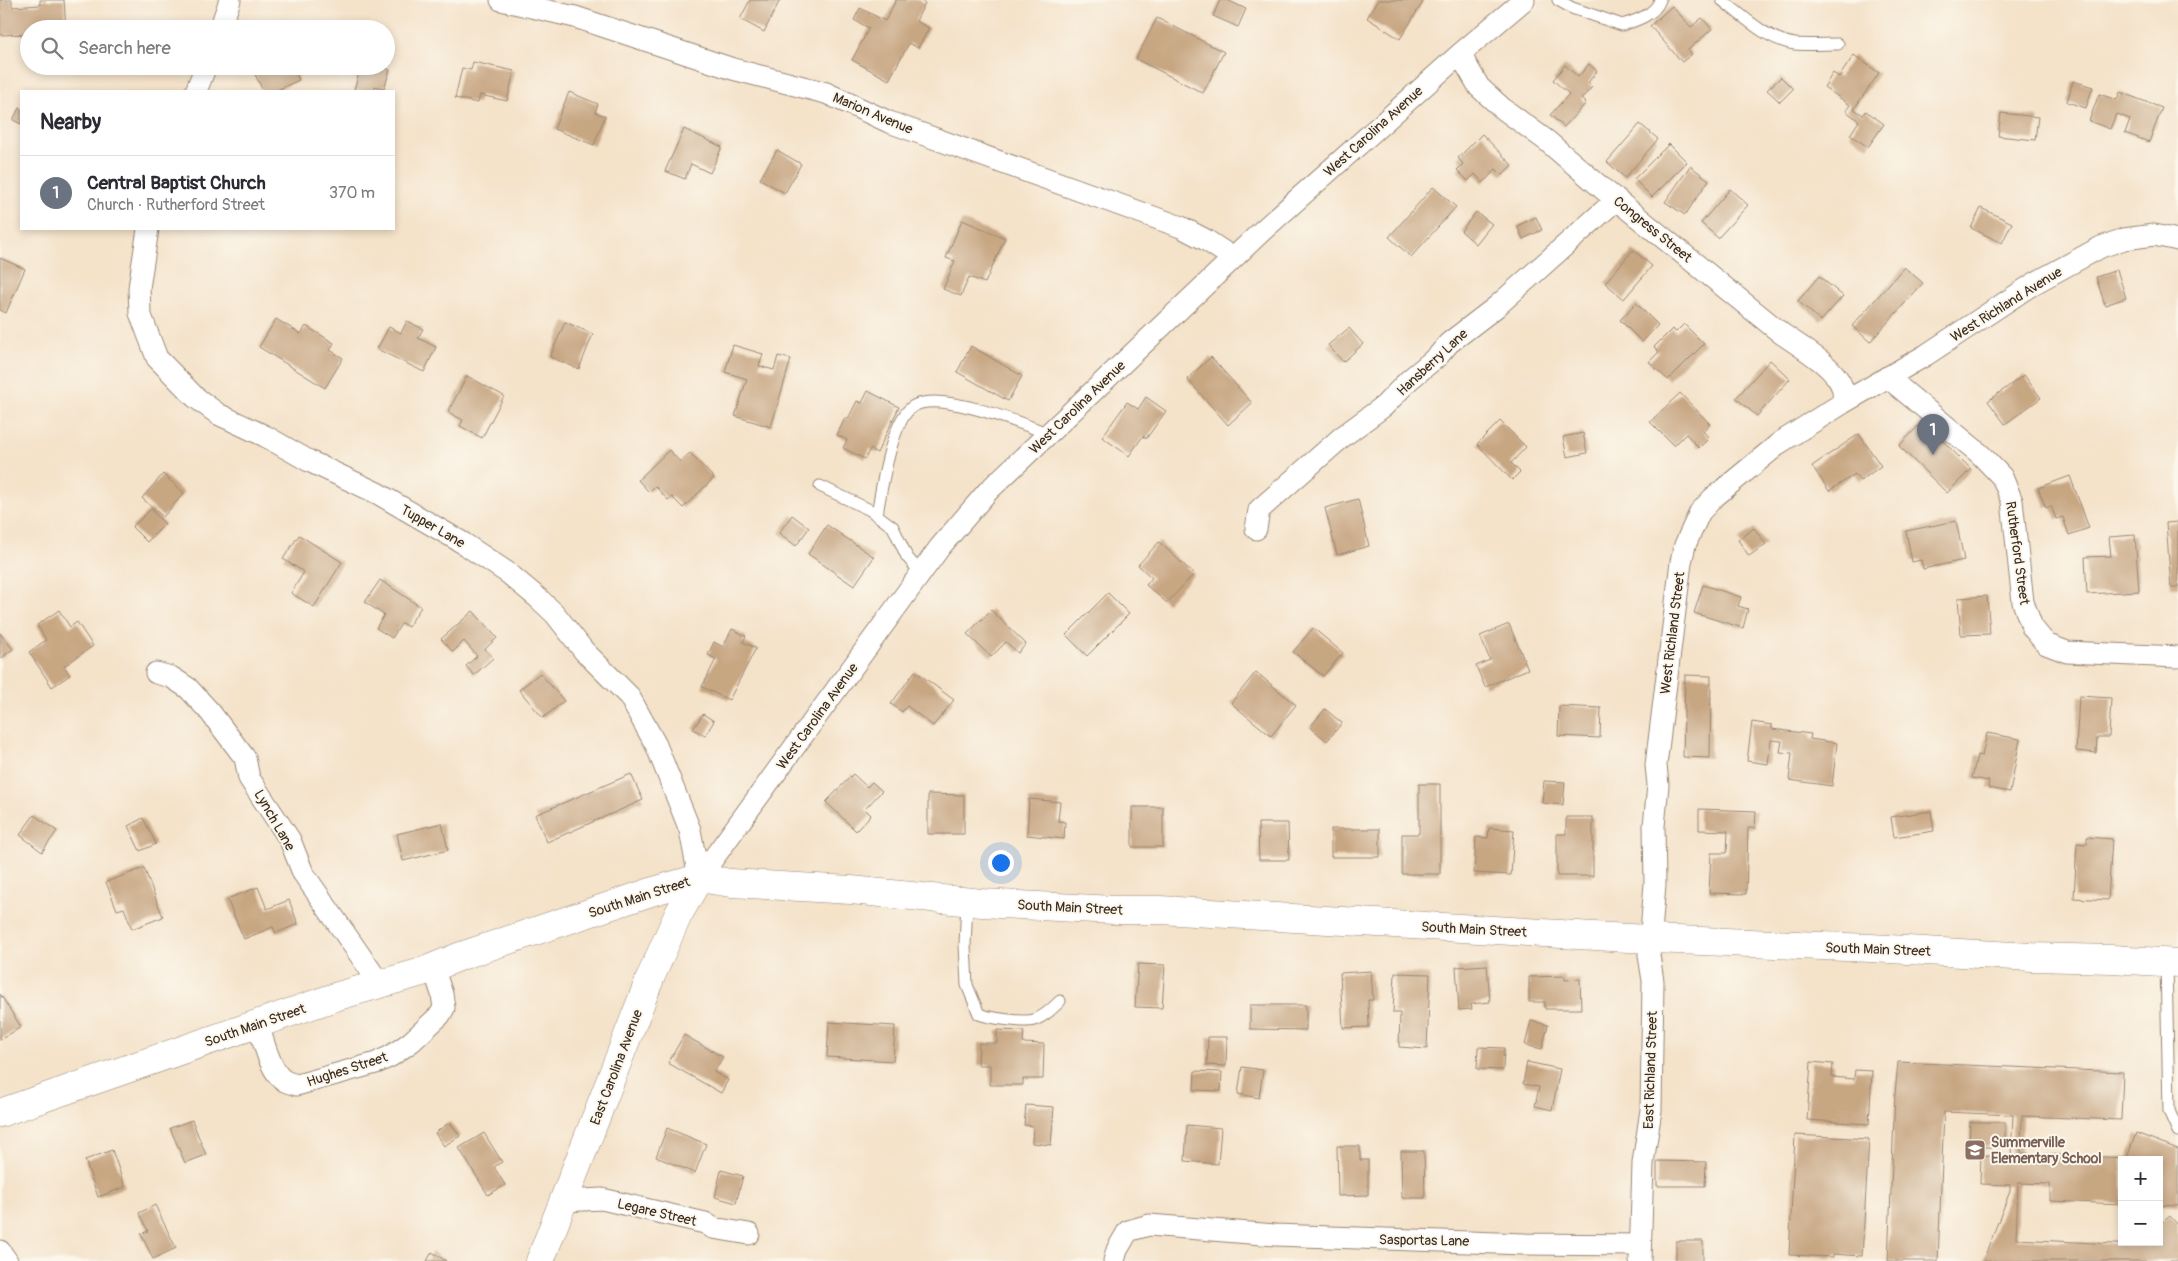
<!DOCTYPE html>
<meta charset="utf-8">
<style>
body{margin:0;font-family:Pangolin,sans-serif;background:#f7f7f7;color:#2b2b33}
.controls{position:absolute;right:15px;bottom:15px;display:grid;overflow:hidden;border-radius:0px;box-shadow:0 2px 8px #0003}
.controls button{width:45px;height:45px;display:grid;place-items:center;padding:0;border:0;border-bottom:1px solid #e1e1e2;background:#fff;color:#2b2b33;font:25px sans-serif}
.you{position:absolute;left:1000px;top:862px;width:18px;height:18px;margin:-12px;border:4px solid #fff;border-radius:50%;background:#1a73e8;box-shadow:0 0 0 8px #1a73e833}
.badge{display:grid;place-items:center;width:32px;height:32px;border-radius:50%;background:#1a73e8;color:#fff;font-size:16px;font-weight:700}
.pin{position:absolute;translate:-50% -41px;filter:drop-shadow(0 1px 2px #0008)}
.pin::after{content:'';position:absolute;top:26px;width:18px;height:15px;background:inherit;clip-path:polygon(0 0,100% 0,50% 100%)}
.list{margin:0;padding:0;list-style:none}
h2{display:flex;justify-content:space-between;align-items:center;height:65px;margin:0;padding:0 20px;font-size:21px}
h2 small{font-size:16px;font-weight:400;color:#7c7c81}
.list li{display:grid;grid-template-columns:32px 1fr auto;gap:15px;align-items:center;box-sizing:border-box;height:75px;padding:0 20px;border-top:1px solid #e1e1e2}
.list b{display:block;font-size:19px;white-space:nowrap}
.list p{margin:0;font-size:16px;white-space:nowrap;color:#7c7c81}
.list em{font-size:16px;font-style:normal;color:#7c7c81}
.icon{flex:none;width:28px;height:28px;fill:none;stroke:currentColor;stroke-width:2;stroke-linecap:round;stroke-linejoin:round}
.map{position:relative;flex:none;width:2178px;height:1261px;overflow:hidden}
.search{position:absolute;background:#fff;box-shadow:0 2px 8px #0003;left:20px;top:20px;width:375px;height:55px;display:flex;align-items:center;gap:12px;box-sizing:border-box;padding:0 18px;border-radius:28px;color:#7c7c81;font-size:19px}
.panel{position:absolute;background:#fff;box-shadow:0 2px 8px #0003;left:20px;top:90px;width:375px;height:140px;border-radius:0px}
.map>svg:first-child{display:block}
</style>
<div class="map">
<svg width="2178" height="1261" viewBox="0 0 2178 1261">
<rect width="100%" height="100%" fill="#fbf7ec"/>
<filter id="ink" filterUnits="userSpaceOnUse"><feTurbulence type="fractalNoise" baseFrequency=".02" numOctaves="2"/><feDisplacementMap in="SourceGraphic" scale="10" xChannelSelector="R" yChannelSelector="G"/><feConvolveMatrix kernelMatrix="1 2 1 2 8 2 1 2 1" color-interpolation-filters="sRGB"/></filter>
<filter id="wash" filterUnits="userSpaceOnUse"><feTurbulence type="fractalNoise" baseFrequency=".0096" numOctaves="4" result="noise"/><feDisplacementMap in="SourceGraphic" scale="20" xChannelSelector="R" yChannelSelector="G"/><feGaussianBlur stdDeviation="1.12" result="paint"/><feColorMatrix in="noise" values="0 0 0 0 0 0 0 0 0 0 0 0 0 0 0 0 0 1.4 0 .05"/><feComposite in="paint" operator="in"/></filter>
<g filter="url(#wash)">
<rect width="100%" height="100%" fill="#f4e2c9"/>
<g id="blocks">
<path fill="#c7a682" d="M0 0H12V7L40 5V0H64L66 29H29V34L0 35Z
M750 0H780L764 32 740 19Z
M896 0H919L925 3 916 21 929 28 918 48 909 43 889 80 852 60 869 28 854 20 860 8 885 21Z
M1220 0H1227L1246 9 1238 27 1213 16Z
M1378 0H1420L1423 2 1400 39 1367 18Z
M1672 6 1691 27 1702 18 1712 29 1688 50 1692 54 1682 62 1650 26Z
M1157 18 1224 52 1203 93 1136 59Z
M1854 55 1879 73 1854 109 1863 115 1866 111 1884 124 1868 147 1850 135 1859 121 1846 111 1850 105 1824 87 1833 73 1839 77Z
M473 62 514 71 507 101 480 95 478 103 455 98 462 68 471 70Z
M1589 64 1597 71 1588 83 1592 87 1581 99 1586 103 1564 127 1550 115 1569 94 1553 80 1565 65 1578 77Z
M251 66H293L299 80 275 91H263Z
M361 66H381L390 70 384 89 375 86 374 91 354 90Z
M1781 77 1793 89 1780 102 1767 90Z
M2073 81 2093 87 2086 108 2067 102Z
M569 92 598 104 595 112 605 116 594 145 554 129Z
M2120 92 2162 108 2149 142 2125 133 2130 119 2116 114 2110 129 2089 121 2099 94 2117 100Z
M19 108 21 109V124L13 120Z
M2001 113 2038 117 2035 140 1998 136Z
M1640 124 1658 139 1625 178 1607 162Z
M684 129 722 147 710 173 691 164 685 179 665 171Z
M1482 134 1512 165 1502 175 1496 169 1483 183 1475 174 1468 181 1457 170 1463 164 1458 158Z
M1669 144 1687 162 1652 197 1634 179Z
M777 150 801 164 785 193 760 179Z
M1690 166 1709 180 1685 215 1665 202Z
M1433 187 1456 207 1411 257 1389 237Z
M1730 189 1748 205 1718 238 1701 223Z
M1981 208 2012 223 2002 243 1971 228Z
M1476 212 1492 224 1476 244 1461 231Z
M1536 217 1542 230 1523 239 1517 226Z
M962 220 1005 238 985 283 969 277 961 296 943 289 955 261 946 258Z
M1633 250 1652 266 1624 299 1605 283Z
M0 258 25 269 6 313 0 310Z
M1904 267 1923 283 1870 342 1852 326Z
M2117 270 2126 298 2105 305 2096 277Z
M1819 276 1843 296 1821 321 1798 301Z
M1636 303 1658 325 1642 342 1620 320Z
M276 319 301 334 306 326 334 343 330 350 343 358 325 388 259 347Z
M407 321 423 329 418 338 436 347 424 372 377 349 389 327 401 333Z
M565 322 593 334 579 369 550 357Z
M1684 324 1704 344 1668 380 1649 362 1659 352 1654 347 1672 329 1676 332Z
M1349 328 1363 344 1343 362 1328 345Z
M733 345 763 354 759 366 774 370 778 356 791 359 771 427 735 416 747 379 725 372Z
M971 346 1022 376 1008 401 957 372Z
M1211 357 1252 403 1228 425 1187 379Z
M1770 360 1790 379 1757 416 1736 398Z
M2024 375 2041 398 2005 424 1988 401Z
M467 376 504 396 482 438 460 426 463 420 448 412Z
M868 391 899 407 877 453 870 449 865 459 843 448 847 440 837 435 845 418 848 419 857 401 862 403Z
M1680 393 1710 424 1703 431 1709 438 1699 448 1686 434 1674 446 1650 422Z
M1146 397 1166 411 1146 439 1143 436 1129 456 1102 437 1127 402 1138 409Z
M1500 421 1526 447 1511 463 1520 472 1512 480 1477 444Z
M1923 421 1971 469 1947 493 1899 446Z
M1583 433 1587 453 1567 457 1563 437Z
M1859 434 1881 466 1860 481 1855 474 1829 491 1812 466Z
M669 450 680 462 690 453 714 478 683 508 672 497 668 500 655 486 649 492 638 480Z
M163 474 184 493 163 517 142 498Z
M2070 476 2089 528 2069 535 2063 517 2056 519 2051 506 2046 508 2038 488Z
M1358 499 1369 546 1337 555 1325 508Z
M151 509 165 524 147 542 132 527Z
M792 515 809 528 796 546 779 533Z
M1956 521 1964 560 1923 569 1921 560 1912 562 1906 531Z
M2178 522V587H2171L2166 523Z
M827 525 874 557 854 586 808 554Z
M1754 528 1766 544 1749 556 1738 540Z
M299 535 342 562 314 607 291 593 304 572 283 559Z
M2135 535 2139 591 2087 594 2085 557 2111 556 2109 537Z
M1159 542 1194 574 1167 603 1146 585 1152 578 1138 565Z
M380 580 421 607 408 627 402 623 392 638 376 628 384 615 365 602Z
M1703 585 1741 597 1738 606 1748 609 1743 628 1694 613Z
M1108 593 1129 614 1087 656 1066 635Z
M1987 596 1990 634 1961 635 1958 598Z
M59 610 70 627 77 622 93 646 64 666 70 675 52 687 29 652 46 640 37 625Z
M991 610 1026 644 1018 653 1006 642 991 657 967 634Z
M473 611 497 638 485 649 493 658 474 675 466 666 477 656 464 641 453 652 441 639Z
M1509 624 1528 669 1485 687 1476 666 1490 660 1480 636Z
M1313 628 1343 653 1323 676 1293 652Z
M732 629 746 636 743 642 756 648 729 700 702 687 716 659 708 655 714 642 723 647Z
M0 633 13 649 0 659Z
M915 671 954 700 933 726 907 706 902 712 891 704Z
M1256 672 1296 705 1271 736 1231 703Z
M540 673 564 701 543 718 519 690Z
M1685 675 1711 676 1710 758 1683 757Z
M2079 696 2111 698 2109 737H2097L2096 753 2076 751Z
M1559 706 1601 708 1600 738 1558 736Z
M1325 709 1342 723 1327 741 1310 727Z
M703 714 714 721 705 736 693 729Z
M1752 722 1772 725V729L1811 734 1810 739 1837 743 1832 786 1789 780 1792 753 1780 752 1782 741 1771 740 1768 764 1747 761Z
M1987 733 2020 739 2010 792 1988 788 1989 781 1972 778 1977 755 1982 756Z
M631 774 643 800 547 842 535 815Z
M853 774 867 787 872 782 882 791 865 809 871 815 856 831 826 802Z
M1544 781 1565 782 1563 805 1542 803Z
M1419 784H1440V874H1402V834H1419Z
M928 794 964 795V834H928Z
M1029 799 1060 802 1058 821 1065 822 1064 839 1027 835Z
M1132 807H1163V847H1132Z
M1699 809 1756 811 1755 828H1748L1746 894 1709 893 1711 853H1727L1728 831 1699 830Z
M1931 811 1934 831 1894 837 1891 817Z
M34 815 57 831 42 852 20 835Z
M1566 817H1593V876H1557V834H1566Z
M143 818 156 844 140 851 128 826Z
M442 823 448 850 403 861 397 834Z
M1258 823H1288L1289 860H1259Z
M1489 828 1514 830 1511 875 1474 873 1476 837 1488 838Z
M1331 829H1380V857H1331Z
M2087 837 2112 839 2108 900 2074 898 2077 843 2087 844Z
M144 868 163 917 132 929 124 908 117 910 106 882Z
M258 887 267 909 289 900 298 924 276 933 273 927 244 939 227 899Z
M1138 964 1165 965 1162 1008 1135 1007Z
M1487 965 1490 1002 1471 1004 1472 1009 1459 1010 1456 967Z
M1371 971 1373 1000H1368L1369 1027 1343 1028 1340 973Z
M1395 973 1430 974 1427 1049 1399 1047 1400 1013H1393Z
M1565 976V980L1580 979 1581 1009H1545V1002H1529V977Z
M0 994 21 1027 0 1040Z
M1250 1005H1306V1030L1250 1029Z
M1531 1021 1548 1025 1542 1049 1525 1045Z
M829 1022 895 1026 893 1061 827 1057Z
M997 1030 1024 1031 1023 1043 1044 1044 1043 1079H1023V1085H990V1065H978L979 1043H997Z
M684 1035 723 1057 714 1072 728 1080 721 1093 668 1063Z
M1208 1037H1227L1226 1066 1207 1065Z
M1478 1047 1504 1048 1503 1070 1477 1069Z
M1527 1062 1560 1069 1552 1110 1535 1106 1539 1087 1523 1084Z
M1811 1062 1833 1064 1832 1077 1854 1079 1855 1070 1872 1071 1869 1124 1807 1120Z
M1898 1062 2123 1072 2121 1120 2022 1116 2021 1153 2127 1158 2136 1133 2178 1149V1206L2159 1205V1160H2122V1204L2050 1201V1184L2018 1183 2016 1239 2135 1245 2138 1242H2159V1225L2170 1216 2178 1225V1261H1983L2010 1191V1185L1980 1184 1981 1155 2011 1156 2013 1115 1944 1112 1938 1261H1888L1895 1094Z
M1242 1067 1263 1070 1259 1098 1238 1094Z
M1195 1071 1222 1072 1221 1091 1194 1090Z
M1026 1105 1054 1107 1051 1145 1032 1143 1033 1126 1024 1125Z
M192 1120 206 1155 185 1163 170 1128Z
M450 1122 460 1136 444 1146 435 1133Z
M1970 1122H2005V1147H1969Z
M1187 1125 1221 1128 1218 1164 1185 1161Z
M667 1128 706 1144 695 1173 656 1157Z
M484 1133 502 1162 494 1167 505 1185 488 1195 459 1148Z
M1795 1135 1869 1139 1862 1256 1833 1254V1257L1789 1255Z
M1337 1146H1360V1160H1368V1195L1338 1196Z
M112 1150 125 1187 98 1197 85 1160Z
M1401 1151H1424L1425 1198H1402Z
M1657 1161 1706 1162 1705 1186H1657Z
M721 1170 743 1176 736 1203 715 1197Z
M155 1205 176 1248 153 1259 141 1234 148 1231 139 1213Z
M1676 1241H1703V1261H1676Z
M432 1252 446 1261H427Z"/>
</g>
</g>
<g filter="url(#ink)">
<use href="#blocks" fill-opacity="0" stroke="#988674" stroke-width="1"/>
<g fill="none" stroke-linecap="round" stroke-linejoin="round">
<g stroke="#988674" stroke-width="13">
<path id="service" d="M1558 0 1572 8 1622 25C1635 21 1655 15 1660 0
M1722 0C1744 17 1767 40 1795 44 1809 45 1824 44 1838 44
M820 486 870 510 893 527 907 557 921 573
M877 515C881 490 891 422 912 407 937 389 1021 423 1049 434
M967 902 965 945 967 985 979 1014C989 1018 1024 1023 1034 1020 1044 1017 1053 1008 1060 1001
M2166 962 2169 1111 2178 1131"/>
</g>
<g stroke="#988674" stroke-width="23">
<path id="minor" d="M501 0 575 17 733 69 826 93 889 122 1181 227 1206 240 1233 258
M220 29 230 0
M1460 54 1479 87 1502 108 1547 141 1603 189 1781 333C1799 346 1835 366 1842 387 1844 391 1843 398 1843 403
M196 91 206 66
M148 229 139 288 140 313 157 358 195 397 218 414 265 436 309 461 377 493 463 543 508 573 538 598 555 614 584 651 629 696 656 745 690 830 699 878
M1887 377 1980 454 2002 477 2012 501 2023 602 2032 627 2046 644 2067 652 2178 657
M1256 529 1259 510 1342 437 1384 406 1409 380 1438 356 1449 343 1496 307 1617 199
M156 673 171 677 188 688 210 712 245 758 249 778 290 840 303 873 380 984
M699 878 940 547 988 491 1262 231 1460 54 1524 0
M258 1024C263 1039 270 1073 285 1081 289 1083 293 1084 297 1085L376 1063 391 1056 411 1042 440 1015 444 1008 442 994 433 967
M563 1201 602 1199 705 1223 713 1228 749 1234
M0 1251 7 1261
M1114 1261 1117 1250 1128 1231 1149 1225 1275 1235 1524 1244 1640 1245
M1640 1261 1643 1163 1651 1110 1653 981 1649 955 1655 884 1654 826 1658 785 1656 765 1681 562 1685 545 1700 512 1713 498 1781 442 1843 403 1926 355 2033 284 2101 247 2124 239 2154 235 2178 240"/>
</g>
<g stroke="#988674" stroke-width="29">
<path id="primary" d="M0 1113 338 996 422 972 461 956 654 891 699 878 731 883 851 890 982 903 1114 910H1160L1628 938 1871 948 2032 957 2112 959 2178 963
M540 1261 651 976 678 915 699 878"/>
</g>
<use href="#service" stroke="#fff" stroke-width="11"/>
<use href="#minor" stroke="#fff" stroke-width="21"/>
<use href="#primary" stroke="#fff" stroke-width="28"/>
</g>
</g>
<defs>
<g id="school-square" transform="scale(1.125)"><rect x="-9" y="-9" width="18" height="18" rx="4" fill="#8d6e63" stroke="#fbf7ec"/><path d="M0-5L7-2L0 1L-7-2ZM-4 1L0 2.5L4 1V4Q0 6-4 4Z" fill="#fff"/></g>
</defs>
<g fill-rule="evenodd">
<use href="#school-square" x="1975" y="1150"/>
</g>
<g text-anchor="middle" stroke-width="4" stroke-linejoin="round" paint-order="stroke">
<g font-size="14" fill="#3b2a1e" stroke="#fbf7ec">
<text transform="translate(873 113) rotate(23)" y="5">Marion Avenue</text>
<text transform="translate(1373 131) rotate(-42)" y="5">West Carolina Avenue</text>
<text transform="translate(1653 229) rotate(39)" y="5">Congress Street</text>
<text transform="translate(2006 304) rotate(-32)" y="5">West Richland Avenue</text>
<text transform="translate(1432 362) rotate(-43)" y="5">Hansberry Lane</text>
<text transform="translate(1077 407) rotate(-44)" y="5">West Carolina Avenue</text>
<text transform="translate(433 526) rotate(30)" y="5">Tupper Lane</text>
<text transform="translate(2018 553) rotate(82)" y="5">Rutherford Street</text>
<text transform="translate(1672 633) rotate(-83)" y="5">West Richland Street</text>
<text transform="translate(817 716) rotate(-54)" y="5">West Carolina Avenue</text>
<text transform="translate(275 820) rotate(60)" y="5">Lynch Lane</text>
<text transform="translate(639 897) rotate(-18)" y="5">South Main Street</text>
<text transform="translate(1070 907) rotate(3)" y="5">South Main Street</text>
<text transform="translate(1474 929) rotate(3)" y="5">South Main Street</text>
<text transform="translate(1878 949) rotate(2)" y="5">South Main Street</text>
<text transform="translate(255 1025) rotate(-19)" y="5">South Main Street</text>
<text transform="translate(616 1067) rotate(-69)" y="5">East Carolina Avenue</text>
<text transform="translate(347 1069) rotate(-18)" y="5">Hughes Street</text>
<text transform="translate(1650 1070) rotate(-88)" y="5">East Richland Street</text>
<text transform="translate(657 1212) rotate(13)" y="5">Legare Street</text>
<text transform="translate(1424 1240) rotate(1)" y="5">Sasportas Lane</text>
</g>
<g font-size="14" font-weight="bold" fill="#785e54" stroke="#fbf7ec" text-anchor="start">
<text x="1991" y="1147">Summerville<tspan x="1991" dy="16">Elementary School</tspan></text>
</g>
</g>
</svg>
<div class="controls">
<button>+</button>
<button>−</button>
</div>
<div class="you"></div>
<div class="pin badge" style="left:1933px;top:455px;background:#6b7280">1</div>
<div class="search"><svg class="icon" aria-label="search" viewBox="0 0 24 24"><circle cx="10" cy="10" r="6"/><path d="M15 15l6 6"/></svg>Search here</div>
<section class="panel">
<h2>Nearby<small></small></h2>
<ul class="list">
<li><span class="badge" style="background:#6b7280">1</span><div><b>Central Baptist Church</b><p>Church · Rutherford Street</p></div><em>370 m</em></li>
</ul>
</section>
</div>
